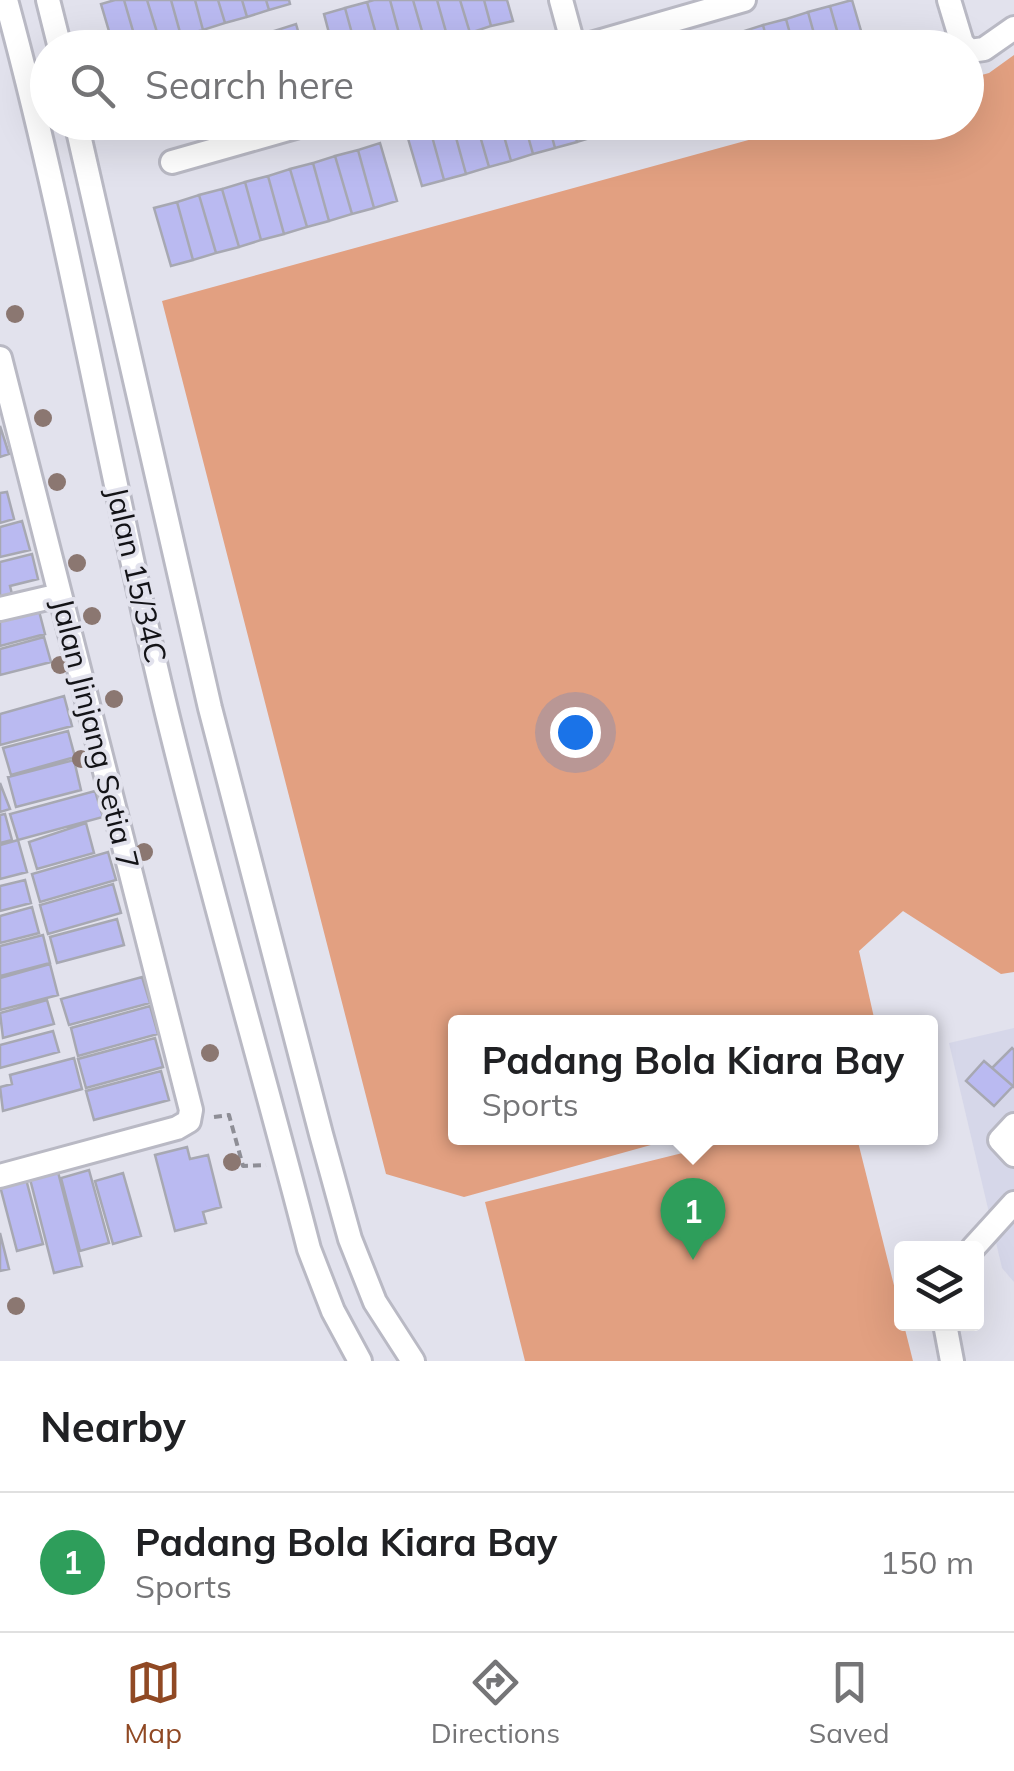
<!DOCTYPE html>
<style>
body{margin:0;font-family:Mulish,sans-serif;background:#f6f6f6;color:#202124}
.controls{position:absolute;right:30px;bottom:30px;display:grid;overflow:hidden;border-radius:10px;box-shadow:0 10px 40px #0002}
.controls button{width:90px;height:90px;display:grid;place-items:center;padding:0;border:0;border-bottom:2px solid #e0e0e0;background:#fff;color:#202124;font:50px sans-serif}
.you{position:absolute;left:575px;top:732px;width:35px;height:35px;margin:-25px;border:8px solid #fff;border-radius:50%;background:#1a73e8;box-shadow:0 0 0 15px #1a73e833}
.badge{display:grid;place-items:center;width:65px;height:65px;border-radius:50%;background:#904924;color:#fff;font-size:32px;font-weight:700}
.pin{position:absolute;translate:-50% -82px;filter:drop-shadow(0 2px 5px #0008)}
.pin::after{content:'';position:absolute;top:52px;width:35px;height:30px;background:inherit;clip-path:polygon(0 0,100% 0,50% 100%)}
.popup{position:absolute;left:448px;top:1015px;width:490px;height:130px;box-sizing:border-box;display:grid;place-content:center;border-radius:10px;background:#fff;filter:drop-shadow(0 2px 8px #0005);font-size:32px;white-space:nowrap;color:#757577}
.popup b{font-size:38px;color:#202124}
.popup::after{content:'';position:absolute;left:50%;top:100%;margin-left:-20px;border:20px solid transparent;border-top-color:#fff}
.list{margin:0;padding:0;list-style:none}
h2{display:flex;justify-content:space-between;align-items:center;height:130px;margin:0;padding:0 40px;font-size:42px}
h2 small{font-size:32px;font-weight:400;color:#757577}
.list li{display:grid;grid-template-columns:65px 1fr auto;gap:30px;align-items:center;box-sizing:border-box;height:140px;padding:0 40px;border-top:2px solid #e0e0e0}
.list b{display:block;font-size:38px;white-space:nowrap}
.list p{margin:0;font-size:32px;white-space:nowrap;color:#757577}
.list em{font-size:32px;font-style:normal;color:#757577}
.icon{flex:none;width:55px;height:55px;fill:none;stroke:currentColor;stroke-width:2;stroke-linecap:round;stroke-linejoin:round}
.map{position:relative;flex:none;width:1014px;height:1361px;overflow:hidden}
.search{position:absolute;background:#fff;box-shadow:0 10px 40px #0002;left:30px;right:30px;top:30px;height:110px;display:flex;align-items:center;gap:25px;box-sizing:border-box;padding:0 35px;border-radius:55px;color:#757577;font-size:38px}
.sheet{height:270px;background:#fff}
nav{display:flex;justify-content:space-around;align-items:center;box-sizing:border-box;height:140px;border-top:2px solid #e0e0e0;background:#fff;font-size:28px;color:#757577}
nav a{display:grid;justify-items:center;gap:5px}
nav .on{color:#904924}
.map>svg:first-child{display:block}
</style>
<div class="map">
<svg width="1014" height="1361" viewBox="0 0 1014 1361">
<rect width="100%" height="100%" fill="#e2e2ed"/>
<path fill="#d6d7e9" d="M1014 1028V1282L1002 1268 949 1043Z"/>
<path fill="#e2a081" d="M1014 55V972L1001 974 903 911 859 951 875 1022H456V1138H676L464 1197 386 1174 162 301 810 123 966 122 967 79 989 73Z
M743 1138H857L913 1361H525L485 1202Z"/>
<path fill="#babaf1" stroke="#a7a8b2" stroke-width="2.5" d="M115 0H124L138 48H114L101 4Z
M124 0H147L160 42 138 48Z
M147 0H171L181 36 160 42Z
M171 0H195L203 30 181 36Z
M195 0H218L225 23 203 30Z
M218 0H242L247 17 225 23Z
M242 0H266L269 10 247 17Z
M266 0H289L290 4 269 10Z
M374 0H390L403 48H380L367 2Z
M390 0H413L426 45 403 48Z
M413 0H437L448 39 426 45Z
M437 0H460L470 33 448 39Z
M460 0H484L491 26 470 33Z
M484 0H507L513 21 491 26Z
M852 0 866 48H842L830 6Z
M367 2 380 48H356L345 8Z
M830 6 842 48H818L808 12Z
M345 8 356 48H333L324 14Z
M808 12 818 48H794L786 19Z
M786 19 794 48H769L763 25Z
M296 24 303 48H279L274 31Z
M763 25 769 48H745L741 32Z
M274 31 279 48H255L252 37Z
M741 32 745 48H721L719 38Z
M252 37 255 48H232L230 43Z
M719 38 721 48H697L696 45Z
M476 122 489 167 466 174 452 123Z
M476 122H500L511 161 489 167Z
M500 122H524L533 154 511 161Z
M524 122H548L555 148 533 154Z
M548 122H572L577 142 555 148Z
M572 122H596L600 135 577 142Z
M596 122H620L622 129 600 135Z
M452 123 466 174 444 180 430 129Z
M430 129 444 180 422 186 407 135Z
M380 143 397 201 374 208 358 150Z
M358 150 374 208 352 214 335 156Z
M335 156 352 214 329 221 313 163Z
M313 163 329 221 307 227 290 169Z
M290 169 307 227 284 234 268 176Z
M268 176 284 234 261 240 245 182Z
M245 182 261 240 239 247 222 189Z
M222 189 239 247 216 253 199 195Z
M199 195 216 253 193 260 177 202Z
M177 202 193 260 171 266 154 208Z
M0 426 9 454 0 457Z
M7 492 14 519 0 523V493Z
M22 521 30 550 0 557V527Z
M32 554 38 579 10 586 12 594 0 597V562Z
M39 611 45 634 0 646V621Z
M44 637 51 662 0 675V649Z
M64 696 72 726 0 745V714Z
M68 731 75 757 11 775 3 748Z
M74 760 81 790 16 807 8 777Z
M0 783 10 809 0 812Z
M95 791 103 817 18 840 10 814Z
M5 814 12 840 0 843V815Z
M86 823 94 853 37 869 29 842Z
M18 840 27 872 0 879V845Z
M108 852 116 880 40 902 32 874Z
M25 880 31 903 0 911V886Z
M113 884 121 913 48 934 40 905Z
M32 907 39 933 0 943V916Z
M117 919 124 945 57 963 50 937Z
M43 935 50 963 0 976V946Z
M50 964 58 995 0 1010V978Z
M142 977 150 1003 69 1025 61 999Z
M47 1000 54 1024 3 1038 0 1013Z
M150 1006 158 1034 78 1056 71 1028Z
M53 1031 59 1052 0 1068V1045Z
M155 1038 163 1067 86 1088 78 1059Z
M1012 1048 1014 1050V1087L992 1068Z
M74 1058 82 1089 3 1111 0 1087 12 1084 10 1075Z
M984 1061 1013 1086 994 1106 966 1081Z
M161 1071 169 1100 94 1120 86 1091Z
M187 1147 190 1159 208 1155 221 1207 203 1212 206 1223 175 1231 155 1155Z
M89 1170 109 1243 80 1251 61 1178Z
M58 1172 82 1266 54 1273 30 1179Z
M123 1173 141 1236 113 1244 95 1181Z
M26 1179 43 1244 17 1251 0 1186Z
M0 1233 9 1269 0 1271Z"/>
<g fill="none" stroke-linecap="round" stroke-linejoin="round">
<g stroke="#b9b9c4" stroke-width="28">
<path id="minor" d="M6 0C69 231 108 468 164 701 208 884 262 1066 309 1249L333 1311 360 1361
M48 0 60 48
M561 0 574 48
M949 0 962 43 970 51 984 49 1014 28
M577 48 744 0
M76 122 210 708 321 1134 350 1239 375 1302 413 1361
M172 162 313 122
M0 358 191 1110 189 1121 177 1128 0 1176
M0 609 60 595
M1014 1125 1000 1140 1014 1155
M973 1248 1014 1203
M945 1324 952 1361"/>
</g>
<path stroke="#8e8e96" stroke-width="4" stroke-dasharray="8 5" stroke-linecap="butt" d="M214 1117 229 1115 243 1166 266 1165"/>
<use href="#minor" stroke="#fff" stroke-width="22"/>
</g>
<g fill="#8b7771">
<circle cx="15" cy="314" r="9"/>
<circle cx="43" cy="418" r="9"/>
<circle cx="57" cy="482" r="9"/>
<circle cx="77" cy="563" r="9"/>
<circle cx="92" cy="616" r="9"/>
<circle cx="60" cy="665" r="9"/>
<circle cx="114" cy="699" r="9"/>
<circle cx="81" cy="759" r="9"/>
<circle cx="144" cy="852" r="9"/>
<circle cx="210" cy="1053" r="9"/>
<circle cx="232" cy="1162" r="9"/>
<circle cx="16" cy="1306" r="9"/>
</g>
<g text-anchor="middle" stroke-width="8" stroke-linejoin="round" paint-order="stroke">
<g font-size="30" fill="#131317" stroke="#e2e2ed">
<text transform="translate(136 575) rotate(77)" y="10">Jalan 15/34C</text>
<text transform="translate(95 734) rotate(76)" y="10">Jalan Jinjang Setia 7</text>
</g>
</g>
</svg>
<div class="controls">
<button><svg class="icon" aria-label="layers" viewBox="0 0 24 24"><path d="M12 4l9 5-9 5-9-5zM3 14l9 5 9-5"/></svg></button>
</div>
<div class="you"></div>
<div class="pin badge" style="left:693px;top:1260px;background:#2e9e5b">1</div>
<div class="popup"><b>Padang Bola Kiara Bay</b>Sports</div>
<div class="search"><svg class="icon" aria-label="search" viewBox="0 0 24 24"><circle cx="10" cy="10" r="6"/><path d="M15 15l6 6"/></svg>Search here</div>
</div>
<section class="sheet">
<h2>Nearby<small></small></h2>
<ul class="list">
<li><span class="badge" style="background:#2e9e5b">1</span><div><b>Padang Bola Kiara Bay</b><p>Sports</p></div><em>150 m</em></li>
</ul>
</section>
<nav>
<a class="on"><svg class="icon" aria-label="map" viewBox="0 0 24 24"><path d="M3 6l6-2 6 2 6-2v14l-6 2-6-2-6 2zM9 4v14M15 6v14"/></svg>Map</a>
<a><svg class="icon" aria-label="directions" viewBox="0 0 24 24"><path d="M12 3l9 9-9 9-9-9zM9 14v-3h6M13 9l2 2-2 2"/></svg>Directions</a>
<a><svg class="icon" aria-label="saved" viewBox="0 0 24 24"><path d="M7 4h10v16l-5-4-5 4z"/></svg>Saved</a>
</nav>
